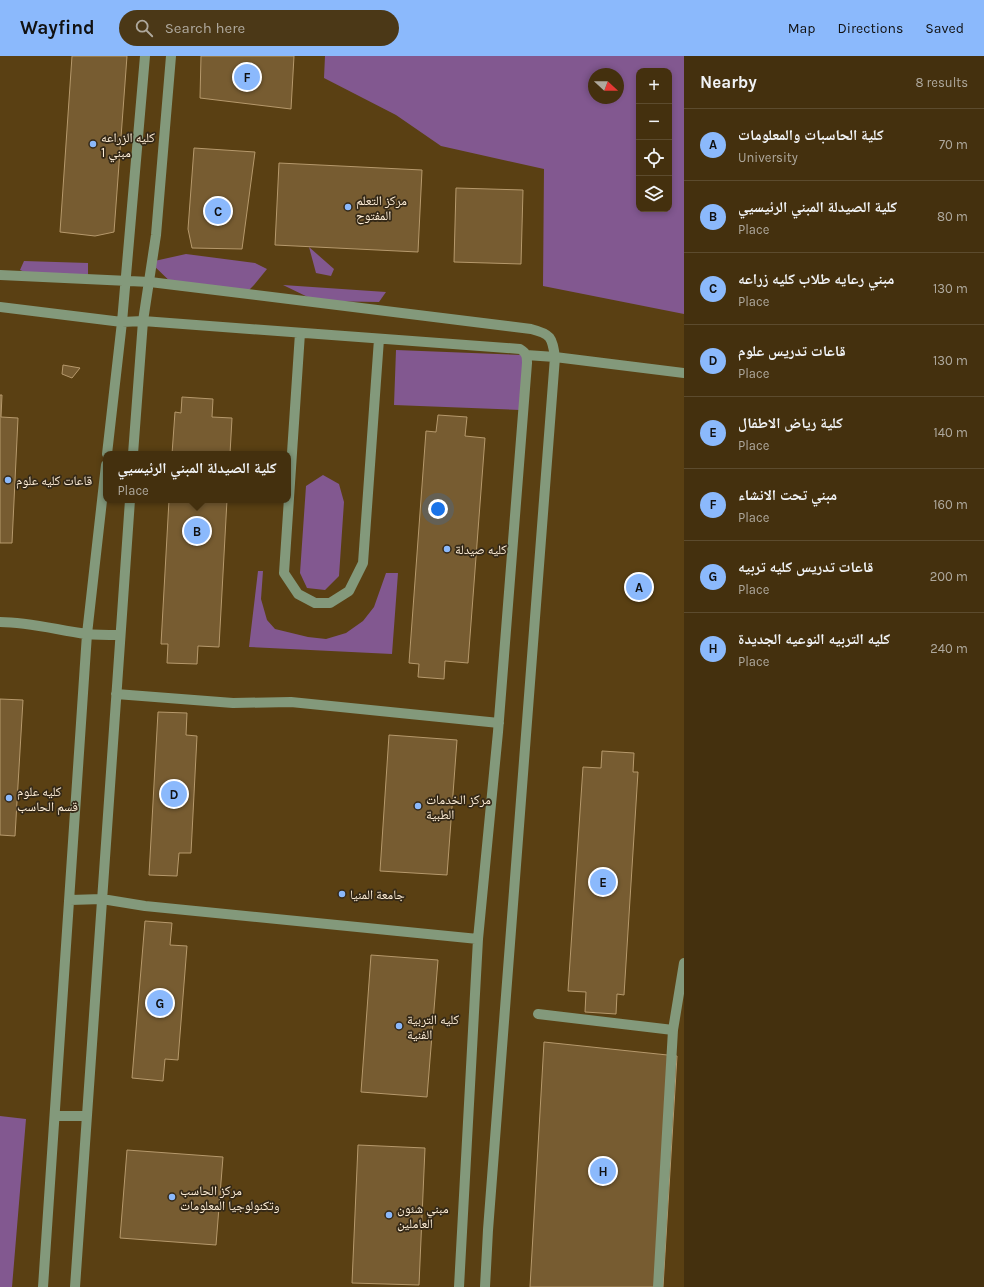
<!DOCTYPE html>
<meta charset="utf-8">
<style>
body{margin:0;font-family:Karla,"Noto Naskh Arabic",sans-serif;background:#4b3817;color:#f1f3f6}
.controls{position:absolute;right:12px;top:12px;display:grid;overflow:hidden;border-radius:8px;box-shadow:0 2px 6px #0003}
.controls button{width:36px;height:36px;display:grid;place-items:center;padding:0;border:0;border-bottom:1px solid #5c4b2e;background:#44300e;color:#f1f3f6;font:20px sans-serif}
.compass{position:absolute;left:588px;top:12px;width:36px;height:36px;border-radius:50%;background:#44300e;box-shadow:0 2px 6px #0003;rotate:111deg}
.you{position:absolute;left:438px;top:453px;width:14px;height:14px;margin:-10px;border:3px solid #fff;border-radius:50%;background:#1a73e8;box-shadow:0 0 0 6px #1a73e833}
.badge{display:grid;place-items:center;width:26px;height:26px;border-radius:50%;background:#8bb9fc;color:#111;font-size:13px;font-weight:700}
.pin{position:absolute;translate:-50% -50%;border:2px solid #fff;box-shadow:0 1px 4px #0006}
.popup{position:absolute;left:103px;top:395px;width:188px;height:52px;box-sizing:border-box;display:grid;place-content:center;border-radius:8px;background:#44300e;filter:drop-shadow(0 1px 3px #0005);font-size:13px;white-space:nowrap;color:#afa99e}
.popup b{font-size:15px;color:#f1f3f6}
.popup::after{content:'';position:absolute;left:50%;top:100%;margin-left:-8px;border:8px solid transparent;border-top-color:#44300e}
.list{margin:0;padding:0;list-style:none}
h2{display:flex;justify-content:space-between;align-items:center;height:52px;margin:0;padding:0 16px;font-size:17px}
h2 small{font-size:13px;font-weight:400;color:#afa99e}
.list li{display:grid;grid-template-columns:26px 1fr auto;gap:12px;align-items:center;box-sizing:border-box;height:72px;padding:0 16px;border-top:1px solid #5c4b2e}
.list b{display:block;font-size:15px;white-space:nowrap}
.list p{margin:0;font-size:13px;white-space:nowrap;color:#afa99e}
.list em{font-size:13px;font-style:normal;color:#afa99e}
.icon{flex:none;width:22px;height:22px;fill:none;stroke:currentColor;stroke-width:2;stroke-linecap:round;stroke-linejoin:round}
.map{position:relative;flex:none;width:684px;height:1231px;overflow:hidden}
header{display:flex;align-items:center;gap:24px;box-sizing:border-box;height:56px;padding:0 20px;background:#8bb9fc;color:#111}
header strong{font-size:19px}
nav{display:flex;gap:22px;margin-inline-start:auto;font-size:14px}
.search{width:280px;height:36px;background:#4b3817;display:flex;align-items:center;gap:10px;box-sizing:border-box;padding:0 14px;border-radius:22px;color:#afa99e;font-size:15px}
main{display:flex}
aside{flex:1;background:#44300e}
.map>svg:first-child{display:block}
</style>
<header>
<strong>Wayfind</strong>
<div class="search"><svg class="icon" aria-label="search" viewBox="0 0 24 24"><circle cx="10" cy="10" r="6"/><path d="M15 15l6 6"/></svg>Search here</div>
<nav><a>Map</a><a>Directions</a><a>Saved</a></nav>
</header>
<main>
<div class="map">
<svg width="684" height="1231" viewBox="0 0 684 1231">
<rect width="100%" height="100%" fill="#5a4013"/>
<path fill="#825890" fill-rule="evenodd" d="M325 0H684V258L543 230 544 113 441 90 396 59 324 22ZM639 15H669V153H639ZM594 18H618V42H594Z
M309 191 334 213 331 220 316 217Z
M186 198 255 207 267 213 254 229 244 239 179 234 150 206Z
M24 205 88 207V224L34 220 20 214Z
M283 229 386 236 379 246 316 245Z
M396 294 523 299 520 354 394 349Z
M323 419 339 428 344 446 339 520 325 534 307 532 300 517 306 430Z
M258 515H263L261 543 267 564 275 573 308 581 326 583 346 577 363 565 374 551 386 517H398L392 598 249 591Z
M0 1060 26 1063 12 1231H0Z"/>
<path fill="#775c31" stroke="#b6996c" d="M72 0H127L114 176 95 180 60 176Z
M201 0H294L291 53 200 42Z
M194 92 255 96 242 193 192 192 188 173Z
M279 107 422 114 418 196 275 189Z
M456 132 523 134 521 208 454 206Z
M63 309 80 312 72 322 62 318Z
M0 339H2L1 361 18 362 12 487H0Z
M182 341 213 343 212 361 232 362 230 398H172L175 356 181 357Z
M438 359 467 361 465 380 485 382 468 607 445 605 444 623 418 621 419 608 409 607 426 375 436 376Z
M169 444H227L219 591 198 590 197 608 167 607 168 588H161Z
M0 643 23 644 15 780 0 779Z
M158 656 187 657 186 679 197 680 191 797H179L177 820 149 819Z
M389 679 457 684 447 819 380 815Z
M602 695 634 697 633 716H638L624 939 617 938 616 958 585 956 586 936 568 935 583 711 601 712Z
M145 865 172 867 170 889 187 890 178 1004 165 1003 163 1025 132 1022Z
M371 899 438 904 427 1041 361 1036Z
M544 986 677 1000 663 1231H530Z
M358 1089 425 1092 419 1229 352 1227Z
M127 1094 223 1101 216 1189 120 1182Z"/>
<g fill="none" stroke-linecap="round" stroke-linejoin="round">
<path stroke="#83997b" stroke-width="10" d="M0 219 150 226 531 273C551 278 552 281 555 301L488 1174 485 1231
M0 251 122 266 143 265 520 293C527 297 527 301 527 307L498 676 478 883 459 1231
M300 277 284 517 298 538 315 547H330L349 535 363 507 379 283
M526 299 555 301 684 317
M107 398 122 266 145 0
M133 398 143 265 156 179 171 0
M0 566C29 566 57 574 86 578 97 579 109 579 120 579
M116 638 233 647 291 646 499 667
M70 844 102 843 145 850 478 883
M538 958 673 974
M55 1060H87
M43 1231 87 578 106 409
M75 1231 130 444
M658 1231 673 974 684 907"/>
</g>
<g fill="#8bb9fc" stroke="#352917" stroke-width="1.5">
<circle cx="93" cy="88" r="4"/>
<circle cx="348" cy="151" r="4"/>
<circle cx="8" cy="424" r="4"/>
<circle cx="447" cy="493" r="4"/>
<circle cx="9" cy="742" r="4"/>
<circle cx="418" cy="750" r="4"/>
<circle cx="342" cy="838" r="4"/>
<circle cx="399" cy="970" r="4"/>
<circle cx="172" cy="1141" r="4"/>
<circle cx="389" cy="1159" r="4"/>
</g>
<g text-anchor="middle" stroke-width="3.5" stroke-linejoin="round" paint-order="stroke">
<g font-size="13" fill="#ffefd8" stroke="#352917" text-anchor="start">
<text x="101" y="86">كليه الزراعه<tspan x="101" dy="15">مبني 1</tspan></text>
<text x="356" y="149">مركز التعلم<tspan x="356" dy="15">المفتوح</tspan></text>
<text x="16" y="429">قاعات كليه علوم</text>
<text x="455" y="498">كليه صيدلة</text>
<text x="17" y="740">كليه علوم<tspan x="17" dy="15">قسم الحاسب</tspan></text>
<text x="426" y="748">مركز الخدمات<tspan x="426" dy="15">الطبية</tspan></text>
<text x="350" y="843">جامعة المنيا</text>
<text x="407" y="968">كليه التربية<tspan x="407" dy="15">الفنية</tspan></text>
<text x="180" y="1139">مركز الحاسب<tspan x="180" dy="15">وتكنولوجيا المعلومات</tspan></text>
<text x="397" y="1157">مبني شئون<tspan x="397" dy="15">العاملين</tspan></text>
</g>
</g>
</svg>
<div class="controls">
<button>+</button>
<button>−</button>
<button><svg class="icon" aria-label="locate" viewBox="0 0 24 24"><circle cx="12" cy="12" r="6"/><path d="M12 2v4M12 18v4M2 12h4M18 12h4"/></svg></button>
<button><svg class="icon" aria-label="layers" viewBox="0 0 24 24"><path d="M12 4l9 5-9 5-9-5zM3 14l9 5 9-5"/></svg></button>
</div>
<svg class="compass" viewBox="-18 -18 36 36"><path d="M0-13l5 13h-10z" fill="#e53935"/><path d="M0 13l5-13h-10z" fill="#afa99e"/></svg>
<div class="you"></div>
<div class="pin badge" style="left:639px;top:531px">A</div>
<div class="pin badge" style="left:197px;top:475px">B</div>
<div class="popup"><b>كلية الصيدلة المبني الرئيسيي</b>Place</div>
<div class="pin badge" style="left:218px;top:155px">C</div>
<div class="pin badge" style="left:174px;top:738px">D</div>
<div class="pin badge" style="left:603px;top:826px">E</div>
<div class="pin badge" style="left:247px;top:21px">F</div>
<div class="pin badge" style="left:160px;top:947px">G</div>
<div class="pin badge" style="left:603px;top:1115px">H</div>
</div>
<aside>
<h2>Nearby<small>8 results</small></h2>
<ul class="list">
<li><span class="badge">A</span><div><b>كلية الحاسبات والمعلومات</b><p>University</p></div><em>70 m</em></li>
<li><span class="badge">B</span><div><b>كلية الصيدلة المبني الرئيسيي</b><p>Place</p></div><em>80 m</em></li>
<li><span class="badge">C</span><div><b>مبني رعايه طلاب كليه زراعه</b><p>Place</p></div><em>130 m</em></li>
<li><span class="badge">D</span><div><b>قاعات تدريس علوم</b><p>Place</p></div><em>130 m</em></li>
<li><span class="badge">E</span><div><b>كلية رياض الاطفال</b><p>Place</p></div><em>140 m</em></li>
<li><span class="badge">F</span><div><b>مبني تحت الانشاء</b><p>Place</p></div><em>160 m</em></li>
<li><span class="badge">G</span><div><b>قاعات تدريس كليه تربيه</b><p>Place</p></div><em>200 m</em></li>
<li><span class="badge">H</span><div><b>كليه التربيه النوعيه الجديدة</b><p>Place</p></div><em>240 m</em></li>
</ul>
</aside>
</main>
